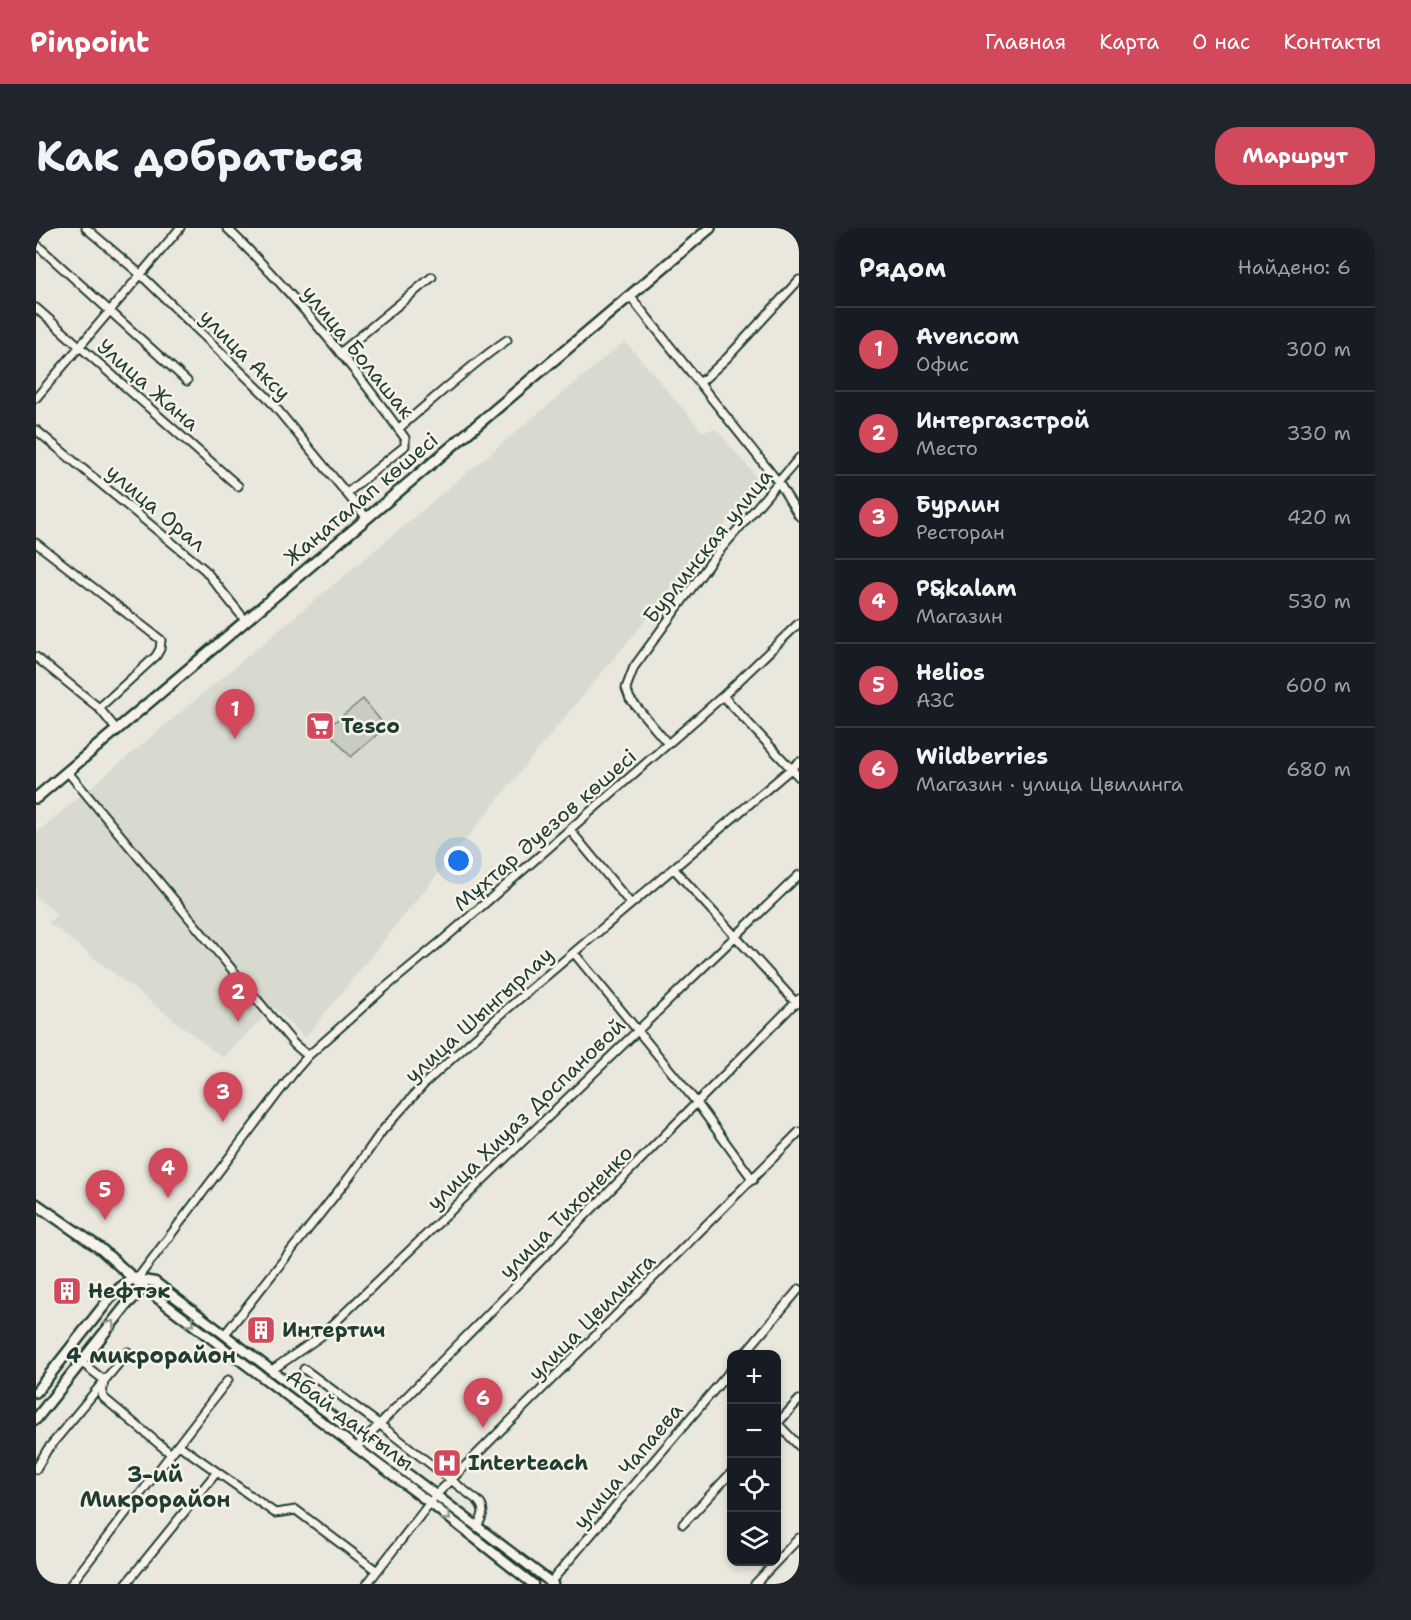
<!DOCTYPE html>
<html lang="ru">
<meta charset="utf-8">
<style>
body{margin:0;font-family:"Shantell Sans",sans-serif;background:#20242c;color:#f1f3f6}
.controls{position:absolute;right:18px;bottom:18px;display:grid;overflow:hidden;border-radius:12px;box-shadow:0 3px 9px #0003}
.controls button{width:54px;height:54px;display:grid;place-items:center;padding:0;border:0;border-bottom:2px solid #363941;background:#171b24;color:#f1f3f6;font:30px sans-serif}
.you{position:absolute;left:423px;top:633px;width:21px;height:21px;margin:-15px;border:4px solid #fff;border-radius:50%;background:#1a73e8;box-shadow:0 0 0 9px #1a73e833}
.badge{display:grid;place-items:center;width:39px;height:39px;border-radius:50%;background:#d1495b;color:#fff;font-size:20px;font-weight:700}
.pin{position:absolute;translate:-50% -50px;filter:drop-shadow(0 2px 3px #0008)}
.pin::after{content:'';position:absolute;top:32px;width:21px;height:18px;background:inherit;clip-path:polygon(0 0,100% 0,50% 100%)}
.list{margin:0;padding:0;list-style:none}
h2{display:flex;justify-content:space-between;align-items:center;height:78px;margin:0;padding:0 24px;font-size:26px}
h2 small{font-size:20px;font-weight:400;color:#9ea1a6}
.list li{display:grid;grid-template-columns:39px 1fr auto;gap:18px;align-items:center;box-sizing:border-box;height:84px;padding:0 24px;border-top:2px solid #363941}
.list b{display:block;font-size:22px;white-space:nowrap}
.list p{margin:0;font-size:20px;white-space:nowrap;color:#9ea1a6}
.list em{font-size:20px;font-style:normal;color:#9ea1a6}
.icon{flex:none;width:33px;height:33px;fill:none;stroke:currentColor;stroke-width:2;stroke-linecap:round;stroke-linejoin:round}
.map{position:relative;flex:none;width:763px;height:1356px;overflow:hidden;border-radius:24px}
header{display:flex;align-items:center;gap:36px;box-sizing:border-box;height:84px;padding:0 30px;background:#d1495b;color:#fff}
header strong{font-size:28px}
nav{display:flex;gap:33px;margin-inline-start:auto;font-size:21px}
.intro{display:flex;align-items:center;justify-content:space-between;box-sizing:border-box;height:144px;padding:0 36px}
h1{margin:0;font-size:42px}
.button{padding:15px 27px;border-radius:24px;background:#d1495b;color:#fff;font-size:21px;font-weight:700}
main{display:flex;gap:36px;padding:0 36px}
aside{flex:1;background:#171b24;border-radius:24px;box-shadow:0 3px 9px #0003}
.map>svg:first-child{display:block}
</style>
<header>
<strong>Pinpoint</strong>
<nav><a>Главная</a><a>Карта</a><a>О нас</a><a>Контакты</a></nav>
</header>
<div class="intro"><h1>Как добраться</h1><a class="button">Маршрут</a></div>
<main>
<div class="map">
<svg width="763" height="1356" viewBox="0 0 763 1356">
<rect width="100%" height="100%" fill="#eae8dd"/>
<filter id="ink" filterUnits="userSpaceOnUse"><feTurbulence type="fractalNoise" baseFrequency=".0167" numOctaves="2"/><feDisplacementMap in="SourceGraphic" scale="12" xChannelSelector="R" yChannelSelector="G"/><feConvolveMatrix kernelMatrix="1 2 1 2 8 2 1 2 1" color-interpolation-filters="sRGB"/></filter>
<g filter="url(#ink)">
<path fill="#d9dacf" d="M589 113 666 203 680 201 725 254 514 507 269 810 237 779 187 830 13 695 21 686 0 669V605Z"/>
<path fill="#c8ccc1" stroke="#74847a" stroke-width="1.5" d="M327 471 350 499 315 529 290 501Z"/>
<g fill="none" stroke-linecap="round" stroke-linejoin="round">
<g stroke="#1f3d34" stroke-width="11">
<path id="minor" d="M50 0 104 46 231 169 330 289
M191 0C256 64 316 136 369 210V218L311 265
M0 16 151 153
M594 68 743 255 763 288
M0 80 202 258
M304 125 396 49
M664 155 691 130 763 52
M0 170 144 0
M362 201C398 171 433 138 471 112
M0 202 169 342 209 392
M0 315 125 412 124 421 120 428 63 480
M0 429 63 480 80 501
M687 468 763 549
M632 516 594 471 590 460 598 439 679 328 763 230
M31 543 258 816 272 828
M534 602 595 676
M638 641 761 776
M538 725 661 875 717 952
M101 1051 259 843 272 828 345 763 408 711 687 468 763 395
M189 1106 315 947 346 903 390 854 471 781 763 534
M708 1126 763 1061
M45 1134 68 1152 66 1168 69 1171 135 1226
M268 1141 343 1196 442 1273C450 1281 447 1289 441 1298
M236 1142 285 1108 763 647
M740 1194 763 1218
M740 1197 763 1172
M143 1217 239 1285 260 1282 341 1343
M320 1220 763 771
M0 1241 11 1222 92 1124
M647 1296 696 1244
M35 1356 192 1152
M90 1356 180 1245
M331 1356 400 1267 763 904
M513 1356 696 1141
M719 1356 763 1310"/>
</g>
<g stroke="#1f3d34" stroke-width="13">
<path id="tertiary" d="M101 1051 119 1054 517 1356
M108 1060 394 1275 497 1356"/>
</g>
<g stroke="#1f3d34" stroke-width="14">
<path id="secondary" d="M0 570 674 0
M0 976 65 1021 108 1060 92 1075 0 1191
M0 1164 78 1065 98 1049"/>
</g>
<use href="#minor" stroke="#f7f3e8" stroke-width="7"/>
<use href="#tertiary" stroke="#f7f3e8" stroke-width="8"/>
<use href="#secondary" stroke="#f7f3e8" stroke-width="9"/>
</g>
<defs><path id="oneway-chevron" d="M-2-3.5L2.5 0L-2 3.5" fill="none" stroke-width="1.6" stroke-linecap="round" stroke-linejoin="round" transform="scale(1.5)"/></defs>
<g stroke="#8b988e">
<use href="#oneway-chevron" transform="translate(155 1095) rotate(37)"/>
<use href="#oneway-chevron" transform="translate(75 1096) rotate(-52)"/>
<use href="#oneway-chevron" transform="translate(411 1289) rotate(38)"/>
</g>
</g>
<defs>
<g id="supermarket-square" transform="scale(1.5)"><rect x="-9" y="-9" width="18" height="18" rx="4" fill="#d1495b" stroke="#f7f3e8"/><path d="M-6-5.5h2.5l.6 2H6L4.5 2H-2.5L-4.4-4H-6ZM-1.5 3.2a1.3 1.3 0 1 0 .1 0ZM3 3.2a1.3 1.3 0 1 0 .1 0Z" fill="#fff"/></g>
<g id="building-square" transform="scale(1.5)"><rect x="-9" y="-9" width="18" height="18" rx="4" fill="#d1495b" stroke="#f7f3e8"/><path d="M-4-6H4V6H1V3H-1V6H-4ZM-2.5-4.3h1.7v1.8h-1.7ZM.8-4.3h1.7v1.8H.8ZM-2.5-1h1.7V.8h-1.7ZM.8-1h1.7V.8H.8Z" fill="#fff"/></g>
<g id="hospital-square" transform="scale(1.5)"><rect x="-9" y="-9" width="18" height="18" rx="4" fill="#d1495b" stroke="#f7f3e8"/><path d="M-5-5h3v3.5h4V-5h3V5h-3V1.5h-4V5h-3Z" fill="#fff"/></g>
</defs>
<g fill-rule="evenodd">
<use href="#supermarket-square" x="284" y="498"/>
<use href="#building-square" x="31" y="1063"/>
<use href="#building-square" x="225" y="1102"/>
<use href="#hospital-square" x="411" y="1235"/>
</g>
<g text-anchor="middle" stroke-width="5" stroke-linejoin="round" paint-order="stroke">
<g font-size="21" fill="#1f3d34" stroke="#f7f3e8">
<text transform="translate(322 124) rotate(51)" y="7">улица Болашак</text>
<text transform="translate(209 127) rotate(45)" y="7">улица Аксу</text>
<text transform="translate(112 157) rotate(41)" y="7">Улица Жана</text>
<text transform="translate(325 271) rotate(-40)" y="7">Жаңаталап көшесі</text>
<text transform="translate(120 280) rotate(40)" y="7">улица Орал</text>
<text transform="translate(672 318) rotate(-51)" y="7">Бурлинская улица</text>
<text transform="translate(509 602) rotate(-41)" y="7">Мұхтар Әуезов көшесі</text>
<text transform="translate(443 787) rotate(-42)" y="7">улица Шынгырлау</text>
<text transform="translate(490 886) rotate(-44)" y="7">улица Хиуаз Доспановой</text>
<text transform="translate(530 984) rotate(-45)" y="7">улица Тихоненко</text>
<text transform="translate(556 1089) rotate(-45)" y="7">улица Цвилинга</text>
<text transform="translate(314 1192) rotate(37)" y="7">Абай даңғылы</text>
<text transform="translate(592 1238) rotate(-50)" y="7">улица Чапаева</text>
</g>
<g font-size="21" font-weight="bold" fill="#1f3d34" stroke="#f7f3e8" text-anchor="start">
<text x="305" y="505">Tesco</text>
<text x="52" y="1070">Нефтэк</text>
<text x="246" y="1109">Интертич</text>
<text x="432" y="1242">Interteach</text>
</g>
<g font-size="22" font-weight="bold" fill="#1f3d34" stroke="#f7f3e8">
<text x="115" y="1135">4 микрорайон</text>
<text x="119" y="1254">3-ий<tspan x="119" dy="25">Микрорайон</tspan></text>
</g>
</g>
</svg>
<div class="controls">
<button>+</button>
<button>−</button>
<button><svg class="icon" aria-label="locate" viewBox="0 0 24 24"><circle cx="12" cy="12" r="6"/><path d="M12 2v4M12 18v4M2 12h4M18 12h4"/></svg></button>
<button><svg class="icon" aria-label="layers" viewBox="0 0 24 24"><path d="M12 4l9 5-9 5-9-5zM3 14l9 5 9-5"/></svg></button>
</div>
<div class="you"></div>
<div class="pin badge" style="left:199px;top:511px">1</div>
<div class="pin badge" style="left:202px;top:794px">2</div>
<div class="pin badge" style="left:187px;top:894px">3</div>
<div class="pin badge" style="left:132px;top:970px">4</div>
<div class="pin badge" style="left:69px;top:992px">5</div>
<div class="pin badge" style="left:447px;top:1200px">6</div>
</div>
<aside>
<h2>Рядом<small>Найдено: 6</small></h2>
<ul class="list">
<li><span class="badge">1</span><div><b>Avencom</b><p>Офис</p></div><em>300 m</em></li>
<li><span class="badge">2</span><div><b>Интергазстрой</b><p>Место</p></div><em>330 m</em></li>
<li><span class="badge">3</span><div><b>Бурлин</b><p>Ресторан</p></div><em>420 m</em></li>
<li><span class="badge">4</span><div><b>P&amp;kalam</b><p>Магазин</p></div><em>530 m</em></li>
<li><span class="badge">5</span><div><b>Helios</b><p>АЗС</p></div><em>600 m</em></li>
<li><span class="badge">6</span><div><b>Wildberries</b><p>Магазин · улица Цвилинга</p></div><em>680 m</em></li>
</ul>
</aside>
</main>
